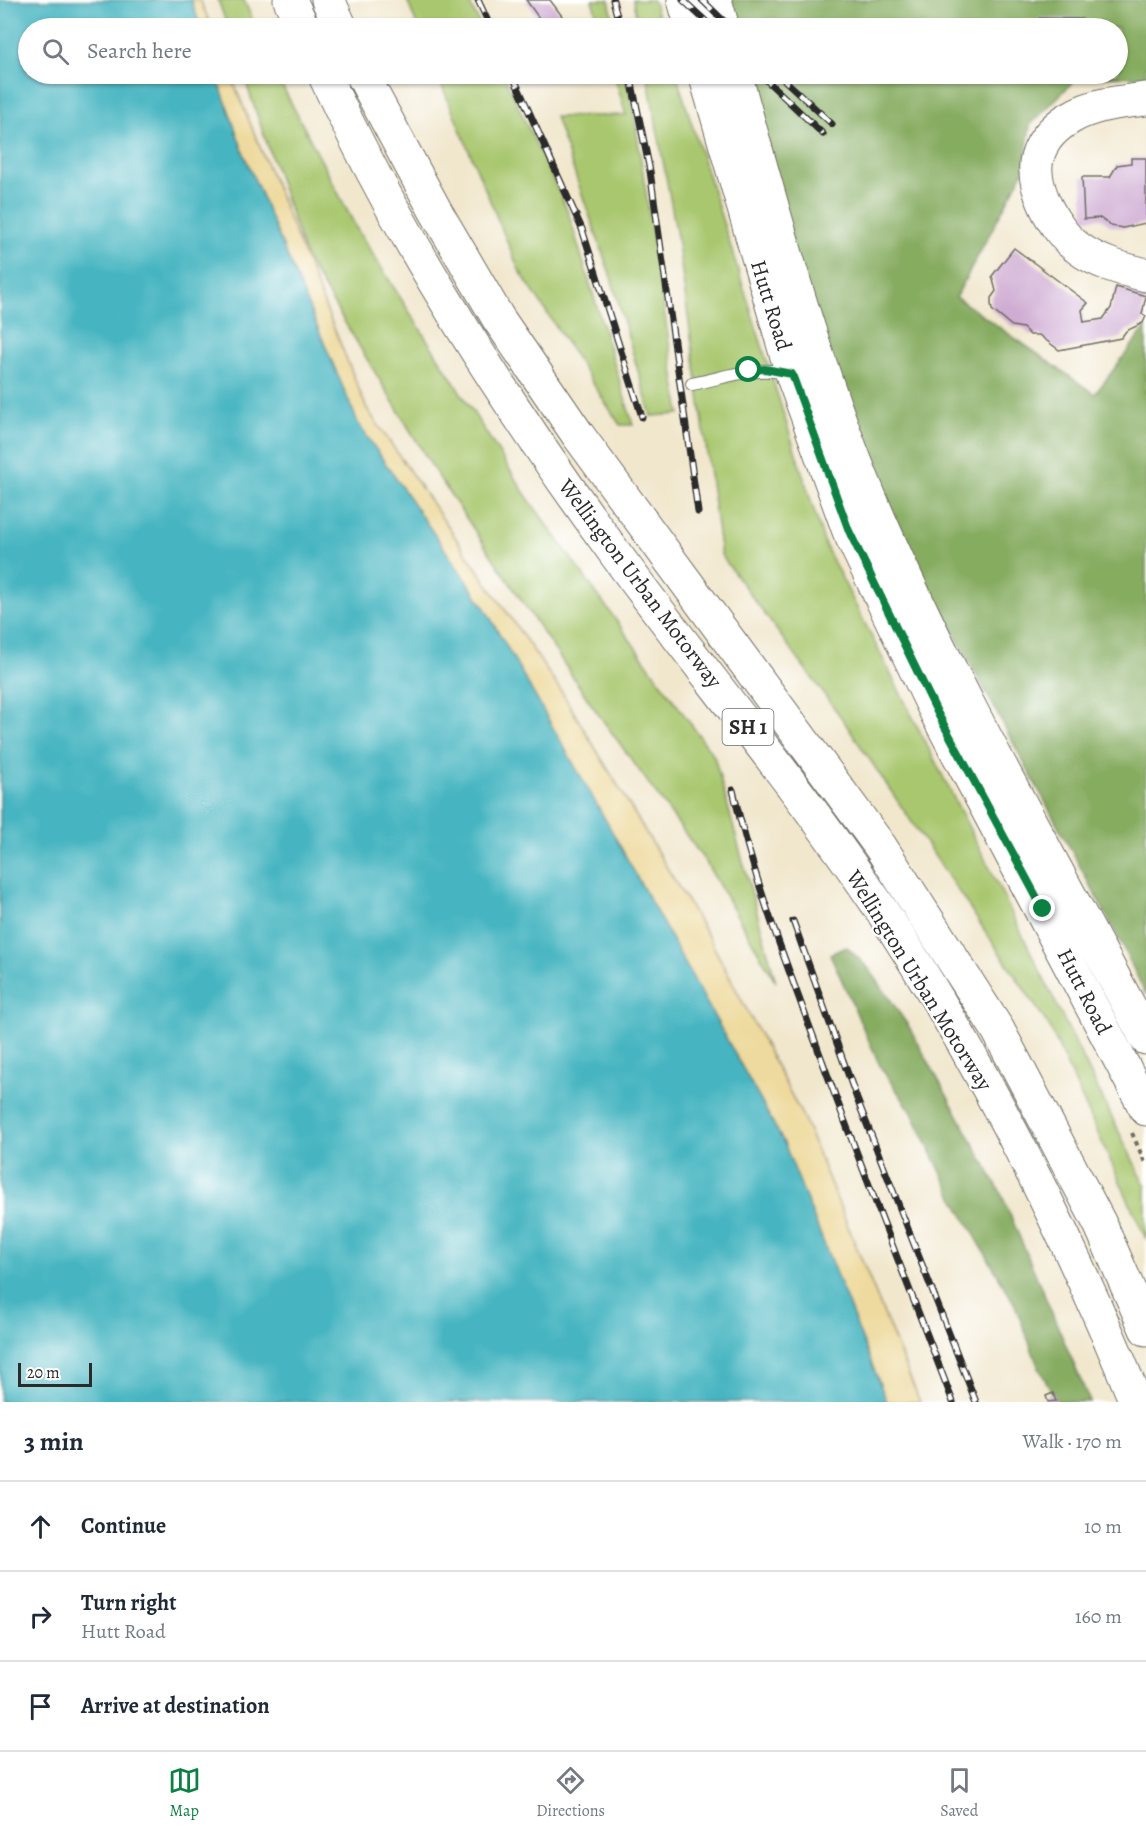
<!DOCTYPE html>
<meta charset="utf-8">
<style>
body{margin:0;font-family:Alegreya,serif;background:#f2f2f3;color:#1f2937}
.scale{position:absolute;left:18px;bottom:15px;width:74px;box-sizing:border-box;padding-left:6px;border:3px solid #2b2b2b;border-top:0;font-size:16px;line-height:21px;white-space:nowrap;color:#2b2b2b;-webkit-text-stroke:4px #fff;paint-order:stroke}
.stop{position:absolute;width:18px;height:18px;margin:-14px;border:4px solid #0b8043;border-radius:50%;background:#fff}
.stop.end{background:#0b8043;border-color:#fff;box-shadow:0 2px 6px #0008}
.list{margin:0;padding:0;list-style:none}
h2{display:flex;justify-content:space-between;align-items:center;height:78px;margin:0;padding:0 24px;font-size:26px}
h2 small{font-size:20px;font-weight:400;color:#747a83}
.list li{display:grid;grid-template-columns:39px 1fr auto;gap:18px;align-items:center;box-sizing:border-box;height:90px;padding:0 24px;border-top:2px solid #e0e1e3}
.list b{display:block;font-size:22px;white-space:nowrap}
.list p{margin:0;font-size:20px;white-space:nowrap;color:#747a83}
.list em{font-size:20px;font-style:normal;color:#747a83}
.icon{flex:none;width:33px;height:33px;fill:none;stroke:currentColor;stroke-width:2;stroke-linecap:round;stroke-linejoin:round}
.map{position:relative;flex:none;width:1146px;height:1402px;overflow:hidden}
.search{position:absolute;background:#fff;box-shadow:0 2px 4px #0004;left:18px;right:18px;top:18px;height:66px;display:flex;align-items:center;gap:15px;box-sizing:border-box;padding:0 21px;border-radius:33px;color:#747a83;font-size:22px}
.sheet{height:348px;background:#fff}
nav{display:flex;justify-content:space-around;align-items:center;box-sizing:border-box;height:84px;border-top:2px solid #e0e1e3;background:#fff;font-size:16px;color:#747a83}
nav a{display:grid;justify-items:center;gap:3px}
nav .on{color:#0b8043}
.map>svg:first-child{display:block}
</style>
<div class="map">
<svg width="1146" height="1402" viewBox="0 0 1146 1402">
<rect width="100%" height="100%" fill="#fff"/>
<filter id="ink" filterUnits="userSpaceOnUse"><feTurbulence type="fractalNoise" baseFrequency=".0167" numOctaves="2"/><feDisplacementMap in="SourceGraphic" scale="12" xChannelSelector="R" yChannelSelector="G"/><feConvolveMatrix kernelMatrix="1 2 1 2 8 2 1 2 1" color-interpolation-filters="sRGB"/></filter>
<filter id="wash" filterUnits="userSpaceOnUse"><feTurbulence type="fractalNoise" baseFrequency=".008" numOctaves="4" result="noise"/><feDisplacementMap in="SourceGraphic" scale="24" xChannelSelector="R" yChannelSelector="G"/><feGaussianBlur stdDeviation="1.35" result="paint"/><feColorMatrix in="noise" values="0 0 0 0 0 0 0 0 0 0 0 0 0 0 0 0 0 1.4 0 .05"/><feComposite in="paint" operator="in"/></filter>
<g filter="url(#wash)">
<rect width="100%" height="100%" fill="#f1e7cd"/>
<path fill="#a9c76e" stroke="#6a794c" stroke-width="1.5" d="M218 0H244L256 28H228Z
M407 0H468L482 28H418Z
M592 0H609L615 28H601Z
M633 0H653L662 28H638Z
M243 74H276L358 231 527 497 714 756 776 982 705 861 591 704 436 473 307 260Z
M437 74H503L568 212 633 425H620L519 270Z
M614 74H625L633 108 680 414 651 416 611 277 555 117 626 115Z
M647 74H676L825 545 989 867 1146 1187V1239L1049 1026 841 717 721 555 677 236Z"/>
<path fill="#86ac61" stroke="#586c46" stroke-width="1.5" d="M698 0H1146V77L1079 76 1030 125 1024 170 956 297 1095 394 1146 327V995L1117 935 889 513 723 74H1118V28H706Z
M847 947 870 970 909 1027 1000 1191 1090 1402H1057L1038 1366 1015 1305 955 1201 911 1111 881 1068 830 954Z"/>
<path fill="#eeda9e" stroke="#8c8264" stroke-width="1.5" d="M191 0H200L212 28H201Z
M216 74H230L367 409 561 691 708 936 804 1119 920 1402H887L784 1143 609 826 483 605 359 425 245 157Z"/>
<path fill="#47b5c1" stroke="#397076" stroke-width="1.5" d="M0 0H191L201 28H28V74H216L245 157 359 425 483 605 609 826 784 1143 887 1402H0Z"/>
<g id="blocks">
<path fill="#cfacd3" d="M526 0H550L571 28H546Z
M1039 18 1082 19V28H1039Z
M1131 158H1146V223L1123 228 1111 226 1100 218 1084 219 1082 177H1110L1117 165 1131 163Z
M1014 248 1088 303 1082 310 1084 322 1103 319 1111 308 1116 287 1146 296 1142 314 1146 316 1143 323 1126 331 1121 338 1059 350 1039 335H1030L1023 328 1012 326 992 310 991 304V298L996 291 992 276Z
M1053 1393 1056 1401 1048 1402 1046 1396Z"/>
</g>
</g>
<g filter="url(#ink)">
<use href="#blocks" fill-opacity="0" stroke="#706d64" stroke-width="1.5"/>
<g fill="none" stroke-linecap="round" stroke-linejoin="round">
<g stroke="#706d64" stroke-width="14">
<path id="lane" d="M692 384C728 377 751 366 788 373"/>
</g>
<g stroke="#706d64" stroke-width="35">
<path id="secondary" d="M1146 99C1121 102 1093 104 1070 118 1056 126 1043 139 1038 155 1028 183 1055 232 1078 248 1098 263 1122 269 1146 275"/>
</g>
<g stroke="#706d64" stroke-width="35">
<path id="primary" d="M684 0 692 28
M715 0 723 28
M705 74 792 374 849 531 937 714 1146 1109
M735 74C777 224 817 377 880 521 958 698 1056 866 1146 1038"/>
</g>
<g stroke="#706d64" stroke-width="35">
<path id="highway" d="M290 0 303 28
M328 0 341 28
M324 74C403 244 506 404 617 556 704 674 798 786 880 908 983 1063 1066 1230 1136 1402
M362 74 435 210 498 318 578 435 880 846 998 1030 1100 1224 1146 1329"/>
</g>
<path stroke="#706d64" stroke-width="4" stroke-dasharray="4.5 4.5" stroke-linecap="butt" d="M1132 1133 1146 1165"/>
<use href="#lane" stroke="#fff" stroke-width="12"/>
<use href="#secondary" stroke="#fff" stroke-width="33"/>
<use href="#primary" stroke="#fff" stroke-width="33"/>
<use href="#highway" stroke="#fff" stroke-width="33"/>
<g stroke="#2b2b2b" stroke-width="7">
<path id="rail" d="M478 0 491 28
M613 0 620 28
M683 0 713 28
M702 0 731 28
M512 74 582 229 642 417
M630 74 650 171 698 512
M760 74 823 134
M778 74 832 124
M733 790C753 877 784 958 815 1041 859 1162 907 1282 953 1402
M793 921 857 1099 976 1402"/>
</g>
<use href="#rail" stroke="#fff" stroke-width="4.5" stroke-dasharray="14" stroke-linecap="butt"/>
</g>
</g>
<g fill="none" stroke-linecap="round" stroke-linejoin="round" filter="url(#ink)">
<path stroke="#0b8043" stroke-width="8" d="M749 370 765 369 792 374 849 531 938 714 1043 909"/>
</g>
<g text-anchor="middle" stroke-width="4.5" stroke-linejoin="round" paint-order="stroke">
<rect fill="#fff" stroke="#6b6b6b" stroke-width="1.5" x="722.5" y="709" width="51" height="36" rx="4.5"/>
<g font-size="21" font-weight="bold" fill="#2b2b2b">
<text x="748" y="734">SH 1</text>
</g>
<g font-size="22" fill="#2b2b2b" stroke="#fff">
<text transform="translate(772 305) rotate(73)" y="8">Hutt Road</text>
<text transform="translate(641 583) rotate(53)" y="8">Wellington Urban Motorway</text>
<text transform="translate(920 980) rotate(58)" y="8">Wellington Urban Motorway</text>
<text transform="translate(1085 991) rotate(63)" y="8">Hutt Road</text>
</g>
</g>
</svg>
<div class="scale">20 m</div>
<div class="stop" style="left:749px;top:370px"></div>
<div class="stop end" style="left:1043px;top:909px"></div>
<div class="search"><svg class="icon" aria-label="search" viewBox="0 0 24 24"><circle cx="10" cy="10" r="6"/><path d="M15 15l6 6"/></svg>Search here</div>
</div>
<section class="sheet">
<h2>3 min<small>Walk · 170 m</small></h2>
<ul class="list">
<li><svg class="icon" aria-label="ahead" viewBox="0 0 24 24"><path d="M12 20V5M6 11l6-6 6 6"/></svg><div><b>Continue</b></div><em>10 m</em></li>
<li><svg class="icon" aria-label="right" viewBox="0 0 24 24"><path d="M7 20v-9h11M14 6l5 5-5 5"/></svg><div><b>Turn right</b><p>Hutt Road</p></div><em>160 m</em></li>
<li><svg class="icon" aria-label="arrive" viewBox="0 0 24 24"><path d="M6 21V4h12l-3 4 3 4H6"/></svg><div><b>Arrive at destination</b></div></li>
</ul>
</section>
<nav>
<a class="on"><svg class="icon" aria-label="map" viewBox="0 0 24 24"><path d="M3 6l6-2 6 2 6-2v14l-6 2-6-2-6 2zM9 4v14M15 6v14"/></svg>Map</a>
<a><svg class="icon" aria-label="directions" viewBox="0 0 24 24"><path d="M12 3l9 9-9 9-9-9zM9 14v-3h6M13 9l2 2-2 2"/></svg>Directions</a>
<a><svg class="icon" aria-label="saved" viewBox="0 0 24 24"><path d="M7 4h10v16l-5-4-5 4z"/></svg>Saved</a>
</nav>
